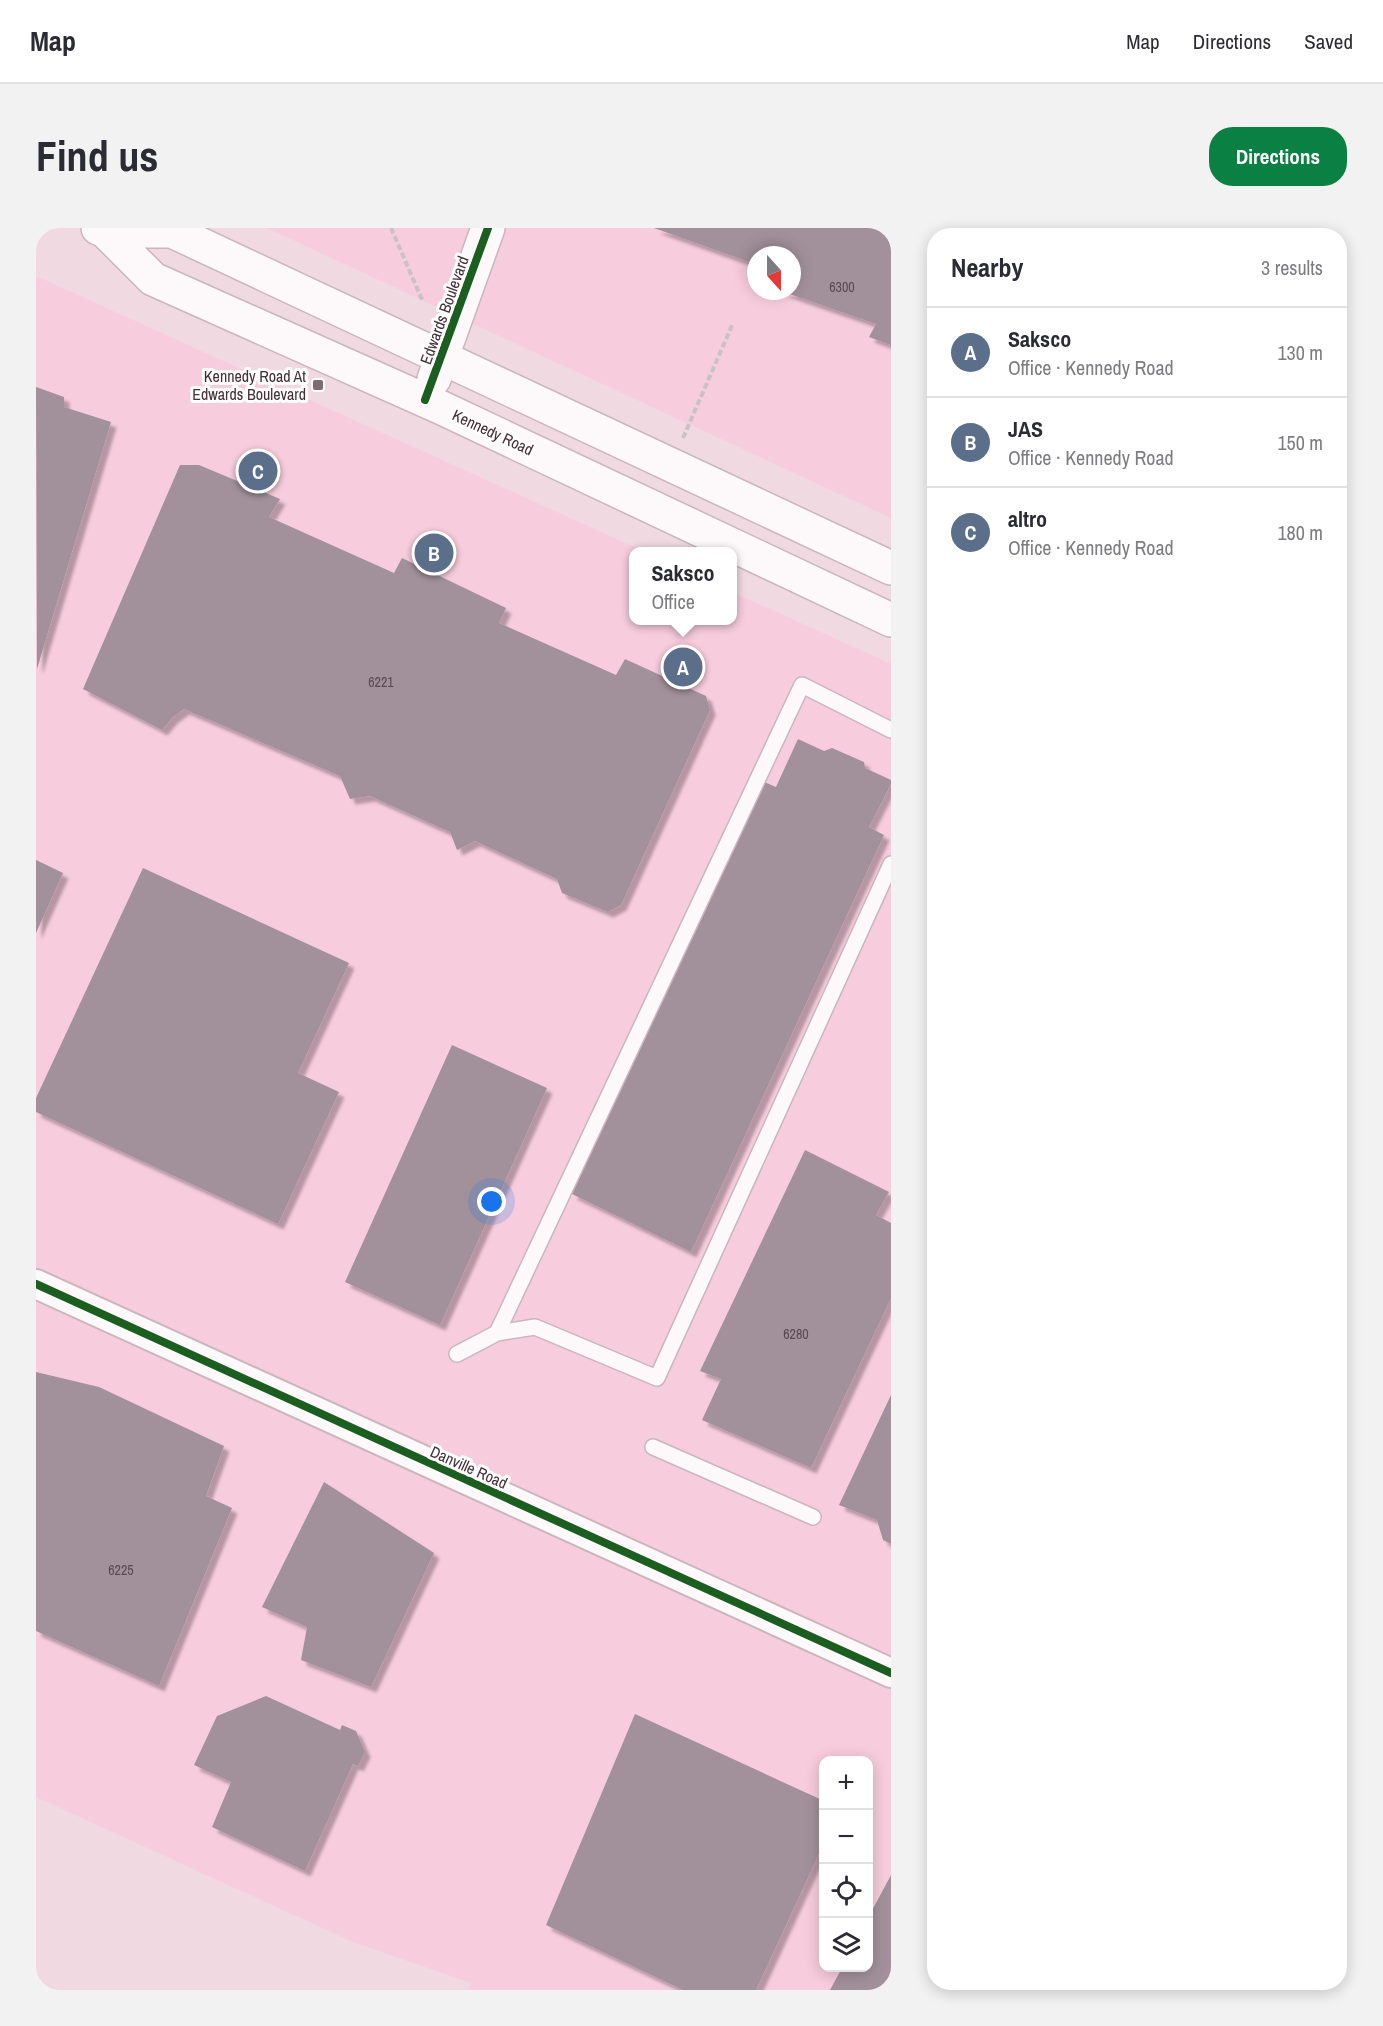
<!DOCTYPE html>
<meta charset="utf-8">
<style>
body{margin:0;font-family:"Archivo Narrow",sans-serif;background:#f2f2f3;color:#2b2b33}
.controls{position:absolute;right:18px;bottom:18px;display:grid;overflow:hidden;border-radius:12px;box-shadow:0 3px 15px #0003}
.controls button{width:54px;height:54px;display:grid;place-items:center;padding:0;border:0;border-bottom:2px solid #e1e1e2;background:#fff;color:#2b2b33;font:30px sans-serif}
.compass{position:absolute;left:711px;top:18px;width:54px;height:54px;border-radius:50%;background:#fff;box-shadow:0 3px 15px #0003;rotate:159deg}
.you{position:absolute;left:456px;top:974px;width:21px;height:21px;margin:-15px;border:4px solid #fff;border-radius:50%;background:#1a73e8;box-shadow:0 0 0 9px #1a73e833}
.badge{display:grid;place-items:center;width:39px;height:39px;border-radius:50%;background:#0b8043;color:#fff;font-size:20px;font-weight:700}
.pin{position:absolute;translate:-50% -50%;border:3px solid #fff;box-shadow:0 2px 6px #0006}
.popup{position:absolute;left:593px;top:319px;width:108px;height:78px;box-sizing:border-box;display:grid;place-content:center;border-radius:12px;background:#fff;filter:drop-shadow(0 2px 4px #0005);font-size:20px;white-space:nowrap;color:#7c7c81}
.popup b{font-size:22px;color:#2b2b33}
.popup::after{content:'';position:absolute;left:50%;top:100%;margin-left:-12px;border:12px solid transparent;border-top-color:#fff}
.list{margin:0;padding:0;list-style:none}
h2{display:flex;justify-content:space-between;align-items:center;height:78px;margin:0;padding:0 24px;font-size:26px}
h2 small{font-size:20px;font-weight:400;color:#7c7c81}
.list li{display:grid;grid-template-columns:39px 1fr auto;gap:18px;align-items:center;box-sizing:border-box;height:90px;padding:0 24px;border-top:2px solid #e1e1e2}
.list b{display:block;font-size:22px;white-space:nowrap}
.list p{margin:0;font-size:20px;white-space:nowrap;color:#7c7c81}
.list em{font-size:20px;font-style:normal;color:#7c7c81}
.icon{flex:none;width:33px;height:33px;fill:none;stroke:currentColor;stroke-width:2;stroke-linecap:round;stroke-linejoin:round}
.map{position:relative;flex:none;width:855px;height:1762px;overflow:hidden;border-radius:24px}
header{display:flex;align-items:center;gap:36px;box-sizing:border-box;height:84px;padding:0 30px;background:#fff;border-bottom:2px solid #e1e1e2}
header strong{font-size:28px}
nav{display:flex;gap:33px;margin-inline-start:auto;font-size:21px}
.intro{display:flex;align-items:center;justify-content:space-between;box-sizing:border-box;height:144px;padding:0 36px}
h1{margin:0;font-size:42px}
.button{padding:15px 27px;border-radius:24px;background:#0b8043;color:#fff;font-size:21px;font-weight:700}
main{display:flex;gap:36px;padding:0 36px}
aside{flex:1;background:#fff;border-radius:24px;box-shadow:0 3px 15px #0003}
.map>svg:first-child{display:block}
</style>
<header>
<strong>Map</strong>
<nav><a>Map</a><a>Directions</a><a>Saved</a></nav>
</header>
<div class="intro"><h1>Find us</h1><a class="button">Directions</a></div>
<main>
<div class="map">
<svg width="855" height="1762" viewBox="0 0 855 1762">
<defs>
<filter id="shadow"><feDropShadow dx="5.5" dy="5.5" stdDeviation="1.5" flood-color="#0004"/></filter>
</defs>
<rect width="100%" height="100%" fill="#f0d9e1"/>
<path fill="#f7ccdc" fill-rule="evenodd" d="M231 0H855V290ZM720 27H756V63H720Z
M0 48 607 323 598 324V392H696L697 364 855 436V1762H432L435 1755 317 1714 0 1569ZM788 1532H832V1740H788Z"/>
<path fill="#a2919a" filter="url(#shadow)" d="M618 0H855V117L833 109 840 96 745 63H756V27H720V55L711 51 716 35Z
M0 159 28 169V179L75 194 1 441Z
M144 237H163L244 271 233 289 358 345 366 330 470 380 463 395 580 447 589 431 670 468 674 482 585 677 572 684 526 665 521 651 439 613 421 622 414 604 334 568 314 571 304 548 148 481 136 490 126 502 47 461Z
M762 511 788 523 796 520 828 534 829 540 855 552V556L833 599 848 607 655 1024 536 966 726 553 740 559Z
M0 632 27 645 0 705Z
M107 640 313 735 262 845 303 864 242 996 0 884V870Z
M416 817 511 860 404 1097 309 1054Z
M769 922 853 964 840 987 855 995V1070L775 1240 666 1192 685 1151 664 1143Z
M0 1144 63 1159 188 1218 170 1268 196 1280 123 1458 0 1403Z
M855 1167V1316L847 1312 841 1292 803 1277Z
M288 1254 398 1325 335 1459 265 1432 271 1399 226 1379Z
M230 1468 304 1502 306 1497 320 1503 329 1524 322 1538 317 1536 269 1643 176 1599 195 1554 158 1537 181 1488Z
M599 1486 788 1573V1615L720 1762H647L510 1697Z
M855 1647V1762H794L806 1740H832V1690Z"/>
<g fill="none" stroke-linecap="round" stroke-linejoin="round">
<g stroke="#cab6bd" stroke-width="18">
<path id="lane" d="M461 1105 766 457 855 502
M421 1126 461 1105 499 1099 621 1150 855 636
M617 1219 777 1289"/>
</g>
<g stroke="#cab6bd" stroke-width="32">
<path id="street" d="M0 1056 855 1445"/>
</g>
<g stroke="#cab6bd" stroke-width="36">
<path id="secondary" d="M62 0 69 3 117 51 406 180 855 392
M69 3H136L855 340
M398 151 452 0"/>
</g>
<path stroke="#c9c1c4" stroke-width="4" stroke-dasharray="6 3" stroke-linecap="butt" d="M355 0 387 74
M647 210 697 95"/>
<use href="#lane" stroke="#fdf9fa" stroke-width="15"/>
<use href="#street" stroke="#fdf9fa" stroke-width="28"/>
<use href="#secondary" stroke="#fdf9fa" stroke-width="33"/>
<g stroke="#fdfdfd" stroke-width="11">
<path id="cycleway" d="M389 172 452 0
M0 1056 855 1445"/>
</g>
<use href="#cycleway" stroke="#1b5e20" stroke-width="8"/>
</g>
<rect fill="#806b72" stroke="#fdfdfd" stroke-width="2" x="276" y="151" width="12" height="12" rx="3"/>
<g text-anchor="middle" stroke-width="6" stroke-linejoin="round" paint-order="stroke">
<g font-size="14" fill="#5c4850">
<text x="806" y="64">6300</text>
<text x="345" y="459">6221</text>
<text x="760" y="1111">6280</text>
<text x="85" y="1347">6225</text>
</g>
<g font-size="16" fill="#443037" stroke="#fdfdfd">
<text transform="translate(408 82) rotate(-70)" y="6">Edwards Boulevard</text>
<text transform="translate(457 204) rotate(25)" y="6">Kennedy Road</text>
<text transform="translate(433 1239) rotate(24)" y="6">Danville Road</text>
</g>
<g font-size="16" fill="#443037" stroke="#fdfdfd" text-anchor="end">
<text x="270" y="154">Kennedy Road At<tspan x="270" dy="18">Edwards Boulevard</tspan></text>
</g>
</g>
</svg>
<div class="controls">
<button>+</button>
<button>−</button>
<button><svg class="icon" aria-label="locate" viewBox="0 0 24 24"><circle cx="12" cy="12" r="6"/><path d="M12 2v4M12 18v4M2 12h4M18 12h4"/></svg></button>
<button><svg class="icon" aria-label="layers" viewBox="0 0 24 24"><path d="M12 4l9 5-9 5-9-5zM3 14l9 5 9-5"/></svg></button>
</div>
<svg class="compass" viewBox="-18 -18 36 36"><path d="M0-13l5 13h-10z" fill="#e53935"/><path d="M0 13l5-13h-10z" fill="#7c7c81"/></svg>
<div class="you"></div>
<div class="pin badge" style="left:647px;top:439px;background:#5c6f8a">A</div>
<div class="popup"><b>Saksco</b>Office</div>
<div class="pin badge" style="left:398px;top:325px;background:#5c6f8a">B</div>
<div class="pin badge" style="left:222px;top:243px;background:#5c6f8a">C</div>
</div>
<aside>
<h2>Nearby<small>3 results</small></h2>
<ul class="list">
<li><span class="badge" style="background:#5c6f8a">A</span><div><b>Saksco</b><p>Office · Kennedy Road</p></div><em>130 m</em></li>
<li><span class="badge" style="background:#5c6f8a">B</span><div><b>JAS</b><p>Office · Kennedy Road</p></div><em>150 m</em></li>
<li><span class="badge" style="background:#5c6f8a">C</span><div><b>altro</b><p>Office · Kennedy Road</p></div><em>180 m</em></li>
</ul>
</aside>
</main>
